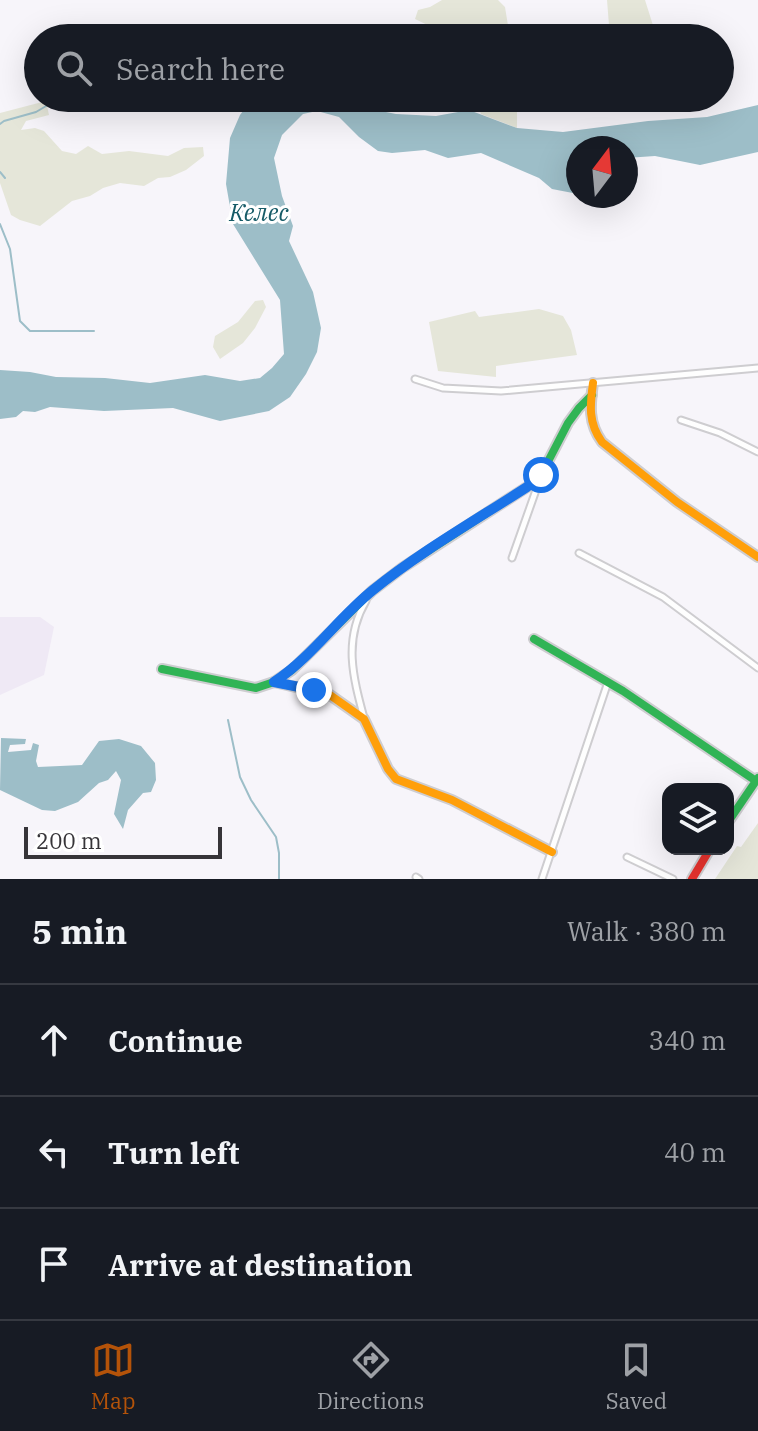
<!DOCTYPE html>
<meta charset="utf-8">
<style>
body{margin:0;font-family:"IBM Plex Serif",serif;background:#242831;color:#f1f3f6}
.controls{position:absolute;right:24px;bottom:24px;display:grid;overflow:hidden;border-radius:16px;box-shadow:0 8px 32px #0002}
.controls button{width:72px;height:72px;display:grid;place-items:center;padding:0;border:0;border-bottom:2px solid #363941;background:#171b24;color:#f1f3f6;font:40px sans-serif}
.compass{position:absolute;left:566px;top:136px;width:72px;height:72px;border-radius:50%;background:#171b24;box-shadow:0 8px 32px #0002;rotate:16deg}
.scale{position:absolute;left:24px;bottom:20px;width:198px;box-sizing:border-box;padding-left:8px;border:4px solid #363438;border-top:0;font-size:22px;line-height:28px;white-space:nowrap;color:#363438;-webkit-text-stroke:6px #fff;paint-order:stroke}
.stop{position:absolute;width:24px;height:24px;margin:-18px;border:6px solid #1a73e8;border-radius:50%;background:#fff}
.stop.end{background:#1a73e8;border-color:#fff;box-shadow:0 2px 8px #0008}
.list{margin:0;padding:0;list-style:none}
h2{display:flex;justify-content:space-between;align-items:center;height:104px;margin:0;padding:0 32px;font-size:34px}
h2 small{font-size:26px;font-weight:400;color:#9ea1a6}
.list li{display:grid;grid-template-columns:52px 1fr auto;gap:24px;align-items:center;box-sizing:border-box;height:112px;padding:0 32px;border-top:2px solid #363941}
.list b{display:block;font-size:30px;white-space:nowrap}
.list em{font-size:26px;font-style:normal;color:#9ea1a6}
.icon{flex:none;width:44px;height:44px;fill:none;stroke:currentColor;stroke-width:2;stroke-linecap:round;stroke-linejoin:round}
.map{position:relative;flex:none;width:758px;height:879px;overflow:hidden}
.search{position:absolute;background:#171b24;box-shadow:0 8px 32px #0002;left:24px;right:24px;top:24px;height:88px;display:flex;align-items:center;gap:20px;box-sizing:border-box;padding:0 28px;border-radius:44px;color:#9ea1a6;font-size:30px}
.sheet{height:440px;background:#171b24}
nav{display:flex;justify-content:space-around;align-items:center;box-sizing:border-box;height:112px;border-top:2px solid #363941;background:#171b24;font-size:22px;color:#9ea1a6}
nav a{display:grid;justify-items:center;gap:4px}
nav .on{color:#b45309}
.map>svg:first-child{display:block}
</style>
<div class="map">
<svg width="758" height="879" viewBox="0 0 758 879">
<rect width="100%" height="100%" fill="#f7f5fa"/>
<path fill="#efe9f5" d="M0 617H40L54 627 44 675 0 695Z"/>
<path fill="#e5e6d9" d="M442 0H498L505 7 510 38H448L438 30 415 19 418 10 430 7Z
M607 0H645L657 38H610Z
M477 98H517V128L481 114 475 99Z
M46 101 49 115 26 121 21 130 35 128 44 131 62 151 76 154 88 146 102 154 129 151 168 156 184 148 203 147 204 156 186 170 170 177 158 178 144 186 120 183 103 188 90 196 72 201 40 226 20 220 11 215 0 183V113Z
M263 300 266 307 255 328 243 343 220 359 213 347 215 336 238 322 255 301Z
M539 309 563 316 571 330 577 355 496 366V377L438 371 429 322 475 311 479 317Z
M758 823V879H715L737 846 741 847Z"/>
<path fill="#9dbec8" d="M253 98H355L366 108 396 114 436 116 469 110 517 128 563 132 648 121 707 117 758 105V152L700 165 655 156 626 158V148H578V194L552 189 539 178 481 153 448 158 425 150 392 153 378 151 359 137 339 117 317 111 303 114 282 135 274 158 282 196 293 226 289 241 313 292 321 328 317 352 306 374 290 397 269 411 220 421 173 408 104 411 50 407 35 412 23 411 16 417 0 419V370L30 372 56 377 105 378 150 383 205 375 240 381 260 378 272 368 284 354 280 300 233 224 226 184 230 138 240 115Z
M1 738 26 739 25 744 10 745 8 752 31 750 33 743 39 745 36 761 38 767 82 765 99 741 119 739 141 746 155 763 156 780 151 792 143 793 128 810 123 829 114 814 121 780 116 771 108 780 99 783 78 802 55 811 42 810 0 790Z"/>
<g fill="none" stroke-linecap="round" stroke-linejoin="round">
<path stroke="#9dbec8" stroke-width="2" d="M0 124 4 121 36 112 58 99 66 98
M0 172 5 178
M0 224 10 249 20 321 30 331H94
M228 720 240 777 251 800 276 837 279 853V879"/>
<g stroke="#cecdd0" stroke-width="9">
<path id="street" d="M415 379 443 388 501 391 758 368
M681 420 720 433 758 452
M579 553 663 597 758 668
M512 558 541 476
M364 718C353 677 343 640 366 601
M627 857 673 879
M416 877 419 879
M542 879 608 682"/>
</g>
<g stroke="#cecdd0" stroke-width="12">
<path id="fast" d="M534 639 623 691 756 781
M162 669 256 688 274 682 292 670 372 591 402 568 527 487 541 475 568 423 579 408 592 395
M728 822 758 778"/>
</g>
<g stroke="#cecdd0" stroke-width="12">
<path id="slow" d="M593 383C590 405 588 423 602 442L677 502 758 557
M274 682 330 695 364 719 388 769 396 779 452 800 552 852"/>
</g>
<g stroke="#cecdd0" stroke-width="12">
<path id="jam" d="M692 879 710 849"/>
</g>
<use href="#street" stroke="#fefefe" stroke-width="5"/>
<use href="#fast" stroke="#30b455" stroke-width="8"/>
<use href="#slow" stroke="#ff9f0a" stroke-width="8"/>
<use href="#jam" stroke="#e5322d" stroke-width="8"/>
</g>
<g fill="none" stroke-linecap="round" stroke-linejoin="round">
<path stroke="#1a73e8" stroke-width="10" d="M314 690 274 682C312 657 338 618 373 590 420 552 476 520 527 487L541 475"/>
</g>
<g text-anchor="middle" stroke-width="6" stroke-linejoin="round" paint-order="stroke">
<g font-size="24" font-style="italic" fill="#165b67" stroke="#fff">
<text x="259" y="221">Келес</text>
</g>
</g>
</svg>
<div class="controls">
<button><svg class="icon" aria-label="layers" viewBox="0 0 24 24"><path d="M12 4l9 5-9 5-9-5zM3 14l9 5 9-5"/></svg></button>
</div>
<svg class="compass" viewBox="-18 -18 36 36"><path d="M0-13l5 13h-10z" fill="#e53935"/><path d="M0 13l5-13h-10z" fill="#9ea1a6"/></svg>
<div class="scale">200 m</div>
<div class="stop" style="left:541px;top:475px"></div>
<div class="stop end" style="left:314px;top:690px"></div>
<div class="search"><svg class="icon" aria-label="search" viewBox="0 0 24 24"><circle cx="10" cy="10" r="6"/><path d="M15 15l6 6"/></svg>Search here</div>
</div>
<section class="sheet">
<h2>5 min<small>Walk · 380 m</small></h2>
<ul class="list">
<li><svg class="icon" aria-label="ahead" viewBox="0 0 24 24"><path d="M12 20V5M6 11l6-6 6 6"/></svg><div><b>Continue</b></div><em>340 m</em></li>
<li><svg class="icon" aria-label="left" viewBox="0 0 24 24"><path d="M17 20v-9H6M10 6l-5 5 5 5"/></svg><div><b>Turn left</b></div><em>40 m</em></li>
<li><svg class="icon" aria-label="arrive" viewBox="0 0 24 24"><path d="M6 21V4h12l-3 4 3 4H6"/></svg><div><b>Arrive at destination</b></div></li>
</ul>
</section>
<nav>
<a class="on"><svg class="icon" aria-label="map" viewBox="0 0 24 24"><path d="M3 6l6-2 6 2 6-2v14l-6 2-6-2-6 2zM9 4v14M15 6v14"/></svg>Map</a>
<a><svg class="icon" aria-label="directions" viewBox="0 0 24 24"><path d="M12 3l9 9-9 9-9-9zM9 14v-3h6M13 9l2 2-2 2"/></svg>Directions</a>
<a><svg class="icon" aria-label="saved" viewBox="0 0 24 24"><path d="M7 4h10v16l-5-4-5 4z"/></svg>Saved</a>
</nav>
